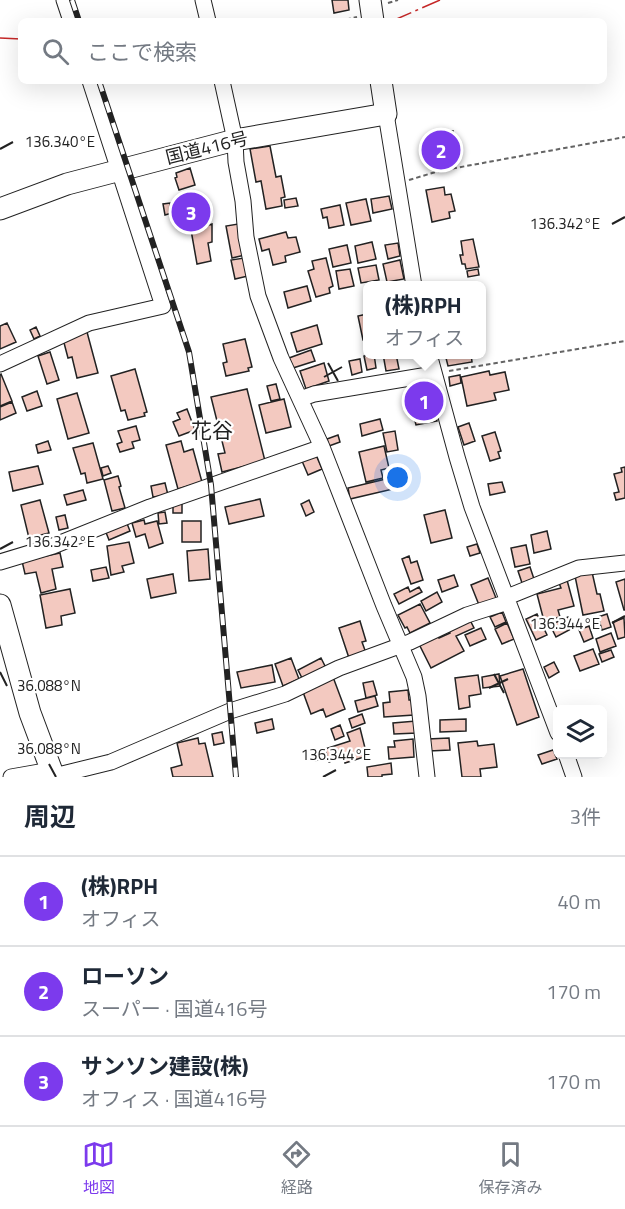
<!DOCTYPE html>
<html lang="ja">
<meta charset="utf-8">
<style>
body{margin:0;font-family:"Titillium Web","Noto Sans JP",sans-serif;background:#f2f2f3;color:#1f2937}
.controls{position:absolute;right:18px;bottom:18px;display:grid;overflow:hidden;border-radius:9px;box-shadow:0 6px 24px #0002}
.controls button{width:54px;height:54px;display:grid;place-items:center;padding:0;border:0;border-bottom:2px solid #e0e1e3;background:#fff;color:#1f2937;font:30px sans-serif}
.you{position:absolute;left:398px;top:478px;width:21px;height:21px;margin:-15px;border:4px solid #fff;border-radius:50%;background:#1a73e8;box-shadow:0 0 0 9px #1a73e833}
.badge{display:grid;place-items:center;width:39px;height:39px;border-radius:50%;background:#7c3aed;color:#fff;font-size:20px;font-weight:700}
.pin{position:absolute;translate:-50% -50%;border:3px solid #fff;box-shadow:0 2px 6px #0006}
.popup{position:absolute;left:363px;top:281px;width:123px;height:78px;box-sizing:border-box;display:grid;place-content:center;border-radius:9px;background:#fff;filter:drop-shadow(0 2px 4px #0005);font-size:20px;white-space:nowrap;color:#747a83}
.popup b{font-size:22px;color:#1f2937}
.popup::after{content:'';position:absolute;left:50%;top:100%;margin-left:-12px;border:12px solid transparent;border-top-color:#fff}
.list{margin:0;padding:0;list-style:none}
h2{display:flex;justify-content:space-between;align-items:center;height:78px;margin:0;padding:0 24px;font-size:26px}
h2 small{font-size:20px;font-weight:400;color:#747a83}
.list li{display:grid;grid-template-columns:39px 1fr auto;gap:18px;align-items:center;box-sizing:border-box;height:90px;padding:0 24px;border-top:2px solid #e0e1e3}
.list b{display:block;font-size:22px;white-space:nowrap}
.list p{margin:0;font-size:20px;white-space:nowrap;color:#747a83}
.list em{font-size:20px;font-style:normal;color:#747a83}
.icon{flex:none;width:33px;height:33px;fill:none;stroke:currentColor;stroke-width:2;stroke-linecap:round;stroke-linejoin:round}
.map{position:relative;flex:none;width:625px;height:777px;overflow:hidden}
.search{position:absolute;background:#fff;box-shadow:0 6px 24px #0002;left:18px;right:18px;top:18px;height:66px;display:flex;align-items:center;gap:15px;box-sizing:border-box;padding:0 21px;border-radius:9px;color:#747a83;font-size:22px}
.sheet{height:348px;background:#fff}
nav{display:flex;justify-content:space-around;align-items:center;box-sizing:border-box;height:84px;border-top:2px solid #e0e1e3;background:#fff;font-size:16px;color:#747a83}
nav a{display:grid;justify-items:center;gap:3px}
nav .on{color:#7c3aed}
.map>svg:first-child{display:block}
</style>
<div class="map">
<svg width="625" height="777" viewBox="0 0 625 777">
<rect width="100%" height="100%" fill="#fff"/>
<path fill="#f3c9c0" stroke="#222" stroke-width="1.5" d="M332 0H348L349 10 334 13Z
M453 131 457 157 435 161 431 135Z
M270 146 276 177 281 176 285 197 281 198 282 206 266 209 261 181 256 182 250 149Z
M190 168 195 185 179 190 175 178 177 177 176 173Z
M444 187 445 195 451 194 455 211 449 212 450 218 432 222 426 190Z
M193 196 199 217 185 221 179 200Z
M389 196 392 209 373 213 371 199Z
M296 198 298 206 285 208 284 200Z
M366 199 371 221 351 225 346 203Z
M170 203 172 213 165 215 163 204Z
M340 205 344 225 329 228 327 217 323 218 321 209Z
M212 224V242L208 243 211 261 197 264 191 230Z
M238 224 245 255 232 258 226 226Z
M286 232 288 238 296 237 300 252 285 256 286 262 273 265 269 249 262 251 259 239Z
M473 239 479 267 466 269 465 264H462L460 255H463L461 241Z
M372 242 376 259 358 263 355 246Z
M398 243 400 256 388 259 385 245Z
M347 245 351 263 333 267 329 249Z
M244 258 248 276 235 279 231 260Z
M326 258 333 286 329 288 330 293 316 297 308 271 314 269 312 261Z
M400 260 404 279 387 282 383 264Z
M376 265 379 280 361 283 358 268Z
M350 269 354 286 339 289 336 271Z
M478 269 479 275 468 277 467 271Z
M307 286 311 301 288 308 284 292Z
M367 314V340H363L358 316Z
M7 323 16 342 0 349V326Z
M317 325 322 344 297 352 291 333Z
M36 327 40 336 34 339 30 330Z
M87 332 98 373 77 378 72 357 68 358 63 339Z
M245 339 252 367 248 368 249 371 226 376 223 363 227 362 223 344Z
M311 350 315 361 293 368 289 358Z
M50 352 59 380 47 384 38 356Z
M374 354 376 368 367 370 364 356Z
M383 354H396L399 369 386 371Z
M445 354H471L472 362 448 366Z
M360 359 362 372 352 375 349 361Z
M324 363 329 381 306 389 300 371Z
M135 369 147 412 144 413 145 416 128 420 125 410 121 411 111 376Z
M489 371 490 375 505 372 509 390 494 393 496 400 467 406 461 377Z
M1 374 12 401 0 406V375Z
M460 375 461 383 450 386 449 377Z
M427 380 437 421 416 425 406 385Z
M276 384 280 399 271 401 267 386Z
M247 389 265 461 222 472 218 454 225 453 211 397Z
M37 391 42 406 27 411 22 397Z
M77 393 89 433 68 439 57 399Z
M284 399 291 427 266 433 259 405Z
M12 402 16 413 0 420V407Z
M187 409 195 430 179 436 173 422 180 419 177 413Z
M380 419 383 430 362 436 360 424Z
M469 423 475 441 464 445 458 427Z
M136 426 140 440 132 442 134 448 120 452 117 444 122 442 118 431Z
M395 431 398 450 387 452 383 433Z
M495 432 501 451 498 452 500 458 490 461 482 436Z
M338 435 340 442 329 446 327 439Z
M48 441 51 450 38 453 36 445Z
M181 441 184 452 193 449 202 482 178 489 166 445Z
M93 443 103 479 87 483 85 473 81 474 73 448Z
M384 446 389 468 381 470 383 478 366 482 359 452Z
M316 455 322 469 308 475 302 461Z
M38 466 43 484 13 491 9 472Z
M108 466 111 473 103 476 101 468Z
M625 467V498L616 500 614 493 619 492 614 474 622 472 621 468Z
M118 476 121 486 119 487 125 508 112 511 104 480Z
M386 479 387 483 391 482 393 489 350 499 348 488Z
M502 482 505 492 490 495 488 484Z
M165 483 168 495 153 497 151 486Z
M83 490 86 500 67 505 64 495Z
M260 499 264 516 229 524 225 507Z
M40 500 49 533 29 538 21 505Z
M309 500 314 512 306 516 301 504Z
M173 504H182V513H173Z
M445 510 452 538 431 543 424 515Z
M165 512 167 523 159 524 158 513Z
M65 515 68 528 59 530 56 517Z
M144 520 145 524 157 521 163 543 149 548 145 534 136 537 132 523Z
M126 521 130 531 109 540 105 530Z
M182 521H201V542H182Z
M547 531 551 549 534 553 531 535Z
M129 542 134 563 122 566 124 572 111 575 107 546Z
M477 544 480 553 470 556 467 547Z
M526 545 530 564 515 567 511 548Z
M208 549 210 579 189 581 187 551Z
M60 553 63 567 52 569 56 589 41 593 36 572 25 574 22 561Z
M409 556 411 563 417 561 423 580 411 584 402 559Z
M106 567 109 578 93 581 91 570Z
M530 567 534 579 522 583 518 571Z
M592 572 597 594H600L604 611 583 615 575 576Z
M173 574 176 593 151 598 147 579Z
M454 575 458 586 442 592 438 580Z
M488 578 496 598 479 605 471 585Z
M625 579V610H624L616 582Z
M567 580 574 606 558 610 560 617 544 621 537 594 561 588 559 583Z
M408 587 410 592 419 587 422 592 399 604 394 594Z
M70 589 75 613 61 616 62 625 46 628 40 595Z
M437 592 442 602 426 611 421 601Z
M420 604 430 623 410 633 407 627 405 628 398 615Z
M502 612 506 622 495 627 490 617Z
M537 614 547 635 536 640 526 619Z
M607 614 611 627 602 630 598 617Z
M568 617 573 628 556 637 550 625Z
M469 618 474 628 456 636 464 651 431 668 418 642 436 633 439 638 450 633 448 627Z
M624 618 625 637 618 639 613 622Z
M360 621 366 641 362 642 366 653 349 658 339 628Z
M507 623 514 639 502 644 495 629Z
M589 626 593 638 584 642 579 630Z
M481 628 486 639 470 646 465 635Z
M611 633 616 646 600 652 596 639Z
M593 649 599 664 580 671 574 656Z
M611 650 614 657 602 662 599 654Z
M291 658 299 679 283 686 275 664Z
M321 658 326 668 303 680 298 670Z
M554 662 559 672 549 678 544 667Z
M272 665 275 682 241 688 237 672Z
M523 669 539 717 517 725 500 676Z
M499 674 500 686 483 688 482 677Z
M478 675 481 694 469 696 470 707 459 709 455 678Z
M333 677 345 709 326 717 323 709 311 714 303 692Z
M373 681 377 695 366 698 363 683Z
M408 690 409 700H413L414 715 384 717 383 703 390 702 389 692Z
M375 696 378 706 358 712 355 701Z
M362 714 365 723 352 728 349 719Z
M272 719 274 729 257 733 255 723Z
M466 719V731L440 732V720Z
M416 721 417 733 394 734 393 723Z
M340 725 344 736 335 740 331 729Z
M360 728 367 756 345 763 343 757 329 762 325 749 350 741 347 733Z
M222 732 224 743 214 745 212 734Z
M198 738 199 744 205 743 213 777H173L171 768 182 765 177 743Z
M449 738 450 750 429 751 428 739Z
M413 739 414 757 389 759 388 747H395L394 741Z
M477 741 478 746 494 744 497 767 480 769 481 777H462L458 743Z
M553 750 557 759 542 764 538 755Z
M322 751 324 758 314 761 312 754Z
M391 763 392 774 382 775V777H368L367 767Z"/>
<g fill="none" stroke-linecap="round" stroke-linejoin="round">
<g stroke="#222" stroke-width="17">
<path id="minor" d="M64 0 71 21
M203 0 208 21
M222 81 235 140 236 162 243 201 246 237 258 296 281 358 322 447 384 606 414 677 418 696 427 777
M386 114 414 286
M429 354 457 457 472 507 558 733
M0 364 89 323 163 306 90 81
M300 399 314 394 434 374
M0 562 53 546 150 507 322 447
M507 597 579 568 625 563
M566 754 574 777
M54 776 111 762 230 711 285 694 339 668 410 642 467 615 508 602
M11 777 51 770"/>
</g>
<g stroke="#222" stroke-width="23">
<path id="highway" d="M370 0 373 21
M0 209 67 184 235 140 386 114 381 81
M0 605 30 713 54 777"/>
</g>
<path stroke="#646464" stroke-width="2" stroke-dasharray="4.5 3" stroke-linecap="butt" d="M388 3 398 0
M339 21 357 17
M409 180 439 171 625 137
M449 371 625 341"/>
<use href="#minor" stroke="#fff" stroke-width="15"/>
<use href="#highway" stroke="#fff" stroke-width="21"/>
<g stroke="#222" stroke-width="6">
<path id="rail" d="M72 0 79 21
M99 81 189 352 211 485 236 777"/>
</g>
<use href="#rail" stroke="#fff" stroke-width="4" stroke-dasharray="11" stroke-linecap="butt"/>
<path stroke="#c62828" stroke-width="1.5" stroke-dasharray="21 4.5 3 4.5" stroke-linecap="butt" d="M392 21 440 0
M0 38 21 39"/>
</g>
<path fill="none" stroke="#222" stroke-width="2" d="M0 149 13 142M612 224 625 217M328 363 338 381M324 377 342 367M0 549 13 542M612 623 625 616M0 672 7 686M494 674 504 693M489 688 508 679M49 764 56 777M323 777 336 770"/>
<g text-anchor="middle" stroke-width="4.5" stroke-linejoin="round" paint-order="stroke">
<g font-size="18" fill="#222" stroke="#fff">
<text transform="translate(207 148) rotate(-14)" y="6">国道416号</text>
</g>
<g font-size="21" fill="#222" stroke="#fff">
<text x="212" y="438">花谷</text>
</g>
</g>
<g font-size="15" text-anchor="middle" fill="#222" stroke="#fff" stroke-width="4.5" stroke-linejoin="round" paint-order="stroke">
<text x="60" y="147">136.340°E</text>
<text x="565" y="229">136.342°E</text>
<text x="60" y="547">136.342°E</text>
<text x="565" y="629">136.344°E</text>
<text x="49" y="691">36.088°N</text>
<text x="49" y="754">36.088°N</text>
<text x="336" y="760">136.344°E</text>
</g>
</svg>
<div class="controls">
<button><svg class="icon" aria-label="layers" viewBox="0 0 24 24"><path d="M12 4l9 5-9 5-9-5zM3 14l9 5 9-5"/></svg></button>
</div>
<div class="you"></div>
<div class="pin badge" style="left:424px;top:401px">1</div>
<div class="popup"><b>(株)RPH</b>オフィス</div>
<div class="pin badge" style="left:441px;top:150px">2</div>
<div class="pin badge" style="left:191px;top:212px">3</div>
<div class="search"><svg class="icon" aria-label="search" viewBox="0 0 24 24"><circle cx="10" cy="10" r="6"/><path d="M15 15l6 6"/></svg>ここで検索</div>
</div>
<section class="sheet">
<h2>周辺<small>3件</small></h2>
<ul class="list">
<li><span class="badge">1</span><div><b>(株)RPH</b><p>オフィス</p></div><em>40 m</em></li>
<li><span class="badge">2</span><div><b>ローソン</b><p>スーパー · 国道416号</p></div><em>170 m</em></li>
<li><span class="badge">3</span><div><b>サンソン建設(株)</b><p>オフィス · 国道416号</p></div><em>170 m</em></li>
</ul>
</section>
<nav>
<a class="on"><svg class="icon" aria-label="map" viewBox="0 0 24 24"><path d="M3 6l6-2 6 2 6-2v14l-6 2-6-2-6 2zM9 4v14M15 6v14"/></svg>地図</a>
<a><svg class="icon" aria-label="directions" viewBox="0 0 24 24"><path d="M12 3l9 9-9 9-9-9zM9 14v-3h6M13 9l2 2-2 2"/></svg>経路</a>
<a><svg class="icon" aria-label="saved" viewBox="0 0 24 24"><path d="M7 4h10v16l-5-4-5 4z"/></svg>保存済み</a>
</nav>
